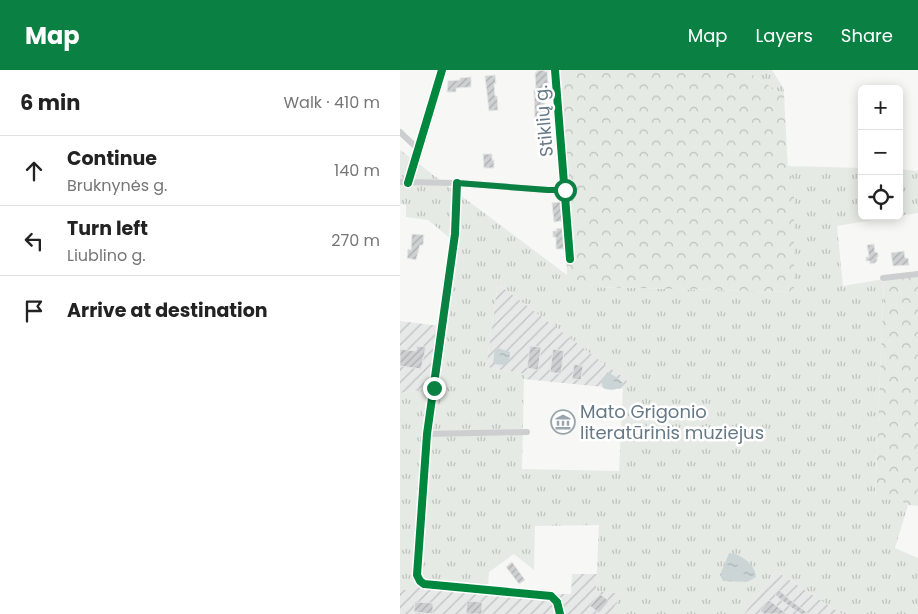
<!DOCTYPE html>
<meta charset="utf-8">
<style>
body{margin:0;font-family:Poppins,sans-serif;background:#f2f2f2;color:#222}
.controls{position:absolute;right:15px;top:15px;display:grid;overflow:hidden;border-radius:8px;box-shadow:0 2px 12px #0003}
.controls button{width:45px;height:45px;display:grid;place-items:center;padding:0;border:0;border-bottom:1px solid #e0e0e0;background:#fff;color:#222;font:25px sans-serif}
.stop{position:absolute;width:15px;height:15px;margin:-11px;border:4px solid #0b8043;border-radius:50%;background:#fff}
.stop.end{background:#0b8043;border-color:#fff;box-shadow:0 1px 5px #0008}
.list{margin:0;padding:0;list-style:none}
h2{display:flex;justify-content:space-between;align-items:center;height:65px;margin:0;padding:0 20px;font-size:21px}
h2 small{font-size:16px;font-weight:400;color:#767676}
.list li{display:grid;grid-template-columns:32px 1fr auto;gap:15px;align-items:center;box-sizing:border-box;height:70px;padding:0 20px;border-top:1px solid #e0e0e0}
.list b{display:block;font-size:19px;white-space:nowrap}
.list p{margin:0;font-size:16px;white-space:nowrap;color:#767676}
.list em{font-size:16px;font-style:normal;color:#767676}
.icon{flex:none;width:28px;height:28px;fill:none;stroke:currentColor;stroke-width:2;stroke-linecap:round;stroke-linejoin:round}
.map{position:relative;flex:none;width:518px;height:544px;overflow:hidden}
header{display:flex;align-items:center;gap:30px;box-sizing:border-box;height:70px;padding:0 25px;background:#0b8043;color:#fff}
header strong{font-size:24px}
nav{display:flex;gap:28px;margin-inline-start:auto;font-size:18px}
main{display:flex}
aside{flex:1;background:#fff}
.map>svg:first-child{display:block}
</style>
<header>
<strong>Map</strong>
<nav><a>Map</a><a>Layers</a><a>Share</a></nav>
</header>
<main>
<aside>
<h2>6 min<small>Walk · 410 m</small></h2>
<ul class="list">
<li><svg class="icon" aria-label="ahead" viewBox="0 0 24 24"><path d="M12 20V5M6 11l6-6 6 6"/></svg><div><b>Continue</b><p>Bruknynės g.</p></div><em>140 m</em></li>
<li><svg class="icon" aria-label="left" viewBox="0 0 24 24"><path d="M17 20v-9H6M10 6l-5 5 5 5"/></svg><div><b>Turn left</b><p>Liublino g.</p></div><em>270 m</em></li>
<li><svg class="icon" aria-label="arrive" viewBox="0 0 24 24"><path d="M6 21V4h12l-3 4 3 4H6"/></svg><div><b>Arrive at destination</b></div></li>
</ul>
</aside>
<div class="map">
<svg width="518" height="544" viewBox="0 0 518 544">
<defs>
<pattern id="industrial-furrows" width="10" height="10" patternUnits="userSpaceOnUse" patternTransform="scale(1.25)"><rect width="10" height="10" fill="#e7e8e8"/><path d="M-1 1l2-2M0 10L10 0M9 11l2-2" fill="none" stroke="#bfc1c2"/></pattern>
<pattern id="grass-tufts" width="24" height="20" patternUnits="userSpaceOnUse" patternTransform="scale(1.25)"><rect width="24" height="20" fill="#e6eae4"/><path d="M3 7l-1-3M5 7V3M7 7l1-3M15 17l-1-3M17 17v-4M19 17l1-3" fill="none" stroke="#bec2be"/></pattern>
<pattern id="forest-crowns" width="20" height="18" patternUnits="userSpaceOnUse" patternTransform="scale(1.25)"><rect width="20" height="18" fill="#e6eae4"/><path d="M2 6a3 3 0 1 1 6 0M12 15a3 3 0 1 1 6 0" fill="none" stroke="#bec2be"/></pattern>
<pattern id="water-ripples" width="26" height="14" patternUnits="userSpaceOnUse" patternTransform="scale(1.25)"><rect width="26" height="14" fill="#ccd5d6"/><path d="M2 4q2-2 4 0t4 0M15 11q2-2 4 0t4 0" fill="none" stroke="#a9b2b3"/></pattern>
<pattern id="building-hatch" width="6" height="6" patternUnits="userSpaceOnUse" patternTransform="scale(1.25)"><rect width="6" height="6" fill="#cfd0d1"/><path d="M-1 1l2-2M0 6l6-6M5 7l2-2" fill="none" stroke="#acaeaf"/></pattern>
</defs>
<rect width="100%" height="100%" fill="#f7f7f6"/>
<path fill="url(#industrial-furrows)" d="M98 214 228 311 223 319 124 309V304L86 297Z
M0 251 40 256 30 319 0 323Z
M376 501 442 544H344Z
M172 504H197L196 521 223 524 210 544H0V520H7L28 512 149 520 156 524H171Z"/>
<path fill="url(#grass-tufts)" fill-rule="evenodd" d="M345 0H372L384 19V25Z
M0 80 167 205 193 217 394 222 387 96 462 98V146H497L437 156 443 216 484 209 475 429H498L508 435 495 478 518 488V544H442L376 501 344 544H210L222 524 196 521 199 455 135 456 134 500 114 484 89 502 88 517 28 512 7 520H0V323L30 319 40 256 51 169 28 150 6 147V135L0 134ZM98 214 227 311 223 319 219 401 122 399 124 304 86 297Z
M499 99 518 101V143L499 146Z"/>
<path fill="url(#forest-crowns)" d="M160 0H345L384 25 388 101 394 110V222L193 217 167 206Z
M518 205V436L508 435 498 429 475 430 484 209Z"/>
<path fill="url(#water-ripples)" d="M95 278H98L110 282 109 292 104 295 93 294Z
M208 302 219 309 224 315C219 320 209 321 203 318L201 310Z
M329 483C340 483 356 495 356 507L347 512 323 511 320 505Z"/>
<path fill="url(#building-hatch)" stroke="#e6e6e6" d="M144 0 145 2 147 1 148 14H143L145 38H150V44H147V51L135 52 134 20H136L135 3 137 2V1Z
M95 5 96 13 94 14 95 26H97L98 40 89 41 85 6Z
M71 7V17L56 18V22H47L48 11 60 10V8Z
M83 84H92V90H94V98H84Z
M160 132 162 151 154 152 152 133Z
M162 158 164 179H156V167H153V161H157L156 159Z
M12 164 24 165 23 175H20L16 190 7 188 8 179 11 180Z
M474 174 475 182 478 183V187H477V191L475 193 470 194V191H466V187H469L467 175Z
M504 181 505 188H508L509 195 493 196 491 183Z
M17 276 26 277 21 299 0 296V279L16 281Z
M130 276 141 277 138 300 127 298Z
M153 279 164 281 161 304 150 302Z
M174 294 183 296 181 310 172 309Z
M112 492 125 510 119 514 106 497Z
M379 520 389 529 409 544H401L389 536 375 525Z
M200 524 209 531 199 543 190 536Z
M369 530 387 544H364L360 541Z
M67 531 82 532V544H66Z
M15 532 33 533V544L14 542Z"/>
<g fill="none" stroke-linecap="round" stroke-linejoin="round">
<path stroke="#cccecf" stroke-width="6" d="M155 0 170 189
M0 62 18 79
M0 112 57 113 148 120H165
M8 113 42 0
M57 113 55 164 27 364 17 505 20 511 24 514 151 526 157 532 160 544
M483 208 518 204
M27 364 127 362"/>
<g stroke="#fff" stroke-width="11">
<path id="cycleway" d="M155 0 170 189
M8 113 42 0
M57 113 55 164 27 364 17 505 20 511 24 514 151 526 157 532 160 544"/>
</g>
<use href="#cycleway" stroke="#00873e" stroke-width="8"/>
</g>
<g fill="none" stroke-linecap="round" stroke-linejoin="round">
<path stroke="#0b8043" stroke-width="6" d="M34 318 55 164 57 113 148 120H165"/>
</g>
<defs>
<g id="museum-ring" transform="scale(1.25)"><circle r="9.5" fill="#fff" stroke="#99a5ad" stroke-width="1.5"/><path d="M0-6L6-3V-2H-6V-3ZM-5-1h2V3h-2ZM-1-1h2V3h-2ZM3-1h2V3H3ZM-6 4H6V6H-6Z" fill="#99a5ad"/></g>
</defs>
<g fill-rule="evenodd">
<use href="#museum-ring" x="163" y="352"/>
</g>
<g text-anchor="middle" stroke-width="5" stroke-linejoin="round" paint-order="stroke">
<g font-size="18" fill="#677986" stroke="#fff">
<text transform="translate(144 51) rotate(-95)" y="6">Stiklių g.</text>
</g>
<g font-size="18" fill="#677986" stroke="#fff" text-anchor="start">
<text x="180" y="348">Mato Grigonio<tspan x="180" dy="21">literatūrinis muziejus</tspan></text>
</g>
</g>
</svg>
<div class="controls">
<button>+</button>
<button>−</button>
<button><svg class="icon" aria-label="locate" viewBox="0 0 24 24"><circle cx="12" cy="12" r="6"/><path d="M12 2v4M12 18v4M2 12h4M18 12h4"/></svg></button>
</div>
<div class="stop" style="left:165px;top:120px"></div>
<div class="stop end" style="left:34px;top:318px"></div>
</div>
</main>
